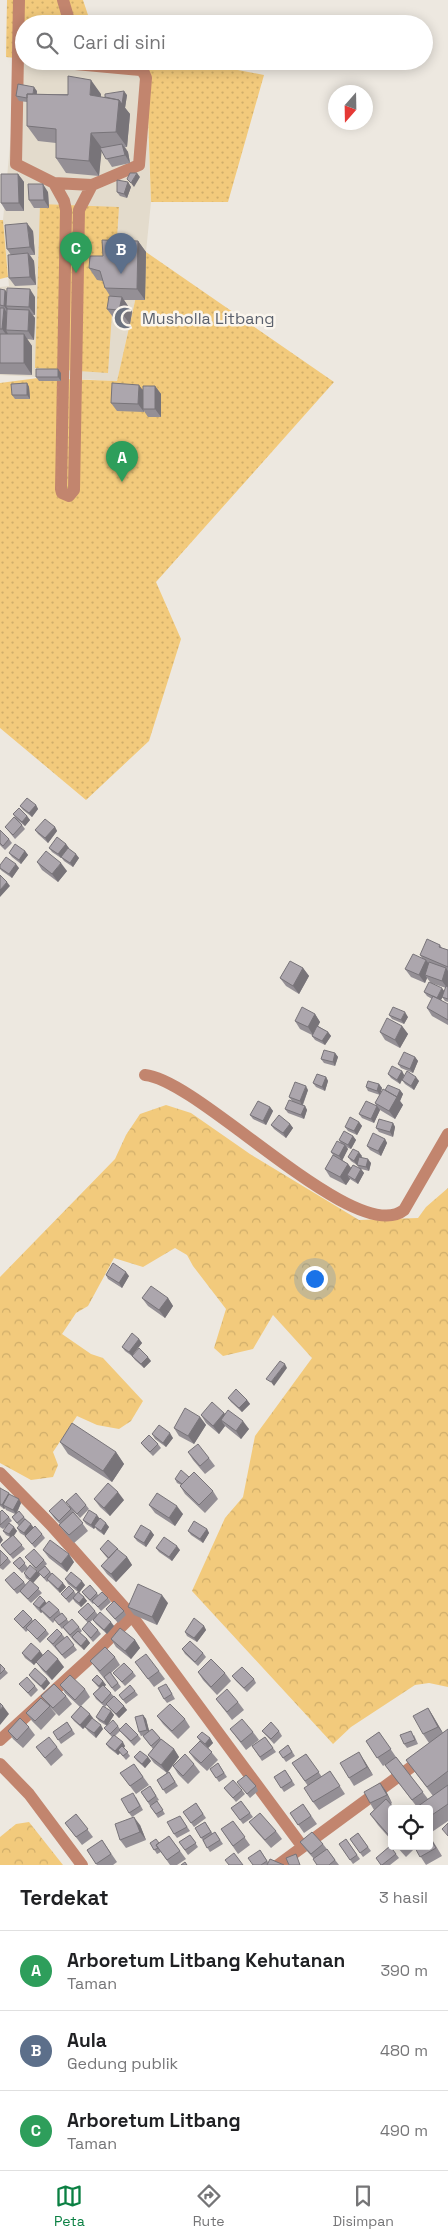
<!DOCTYPE html>
<html lang="id">
<style>
body{margin:0;font-family:"Space Grotesk",sans-serif;background:#f2f2f2;color:#202124}
.controls{position:absolute;right:15px;bottom:15px;display:grid;overflow:hidden;border-radius:5px;box-shadow:0 2px 12px #0003}
.controls button{width:45px;height:45px;display:grid;place-items:center;padding:0;border:0;border-bottom:1px solid #e0e0e0;background:#fff;color:#202124;font:25px sans-serif}
.compass{position:absolute;left:328px;top:85px;width:45px;height:45px;border-radius:50%;background:#fff;box-shadow:0 2px 12px #0003;rotate:200deg}
.you{position:absolute;left:314px;top:1278px;width:18px;height:18px;margin:-12px;border:4px solid #fff;border-radius:50%;background:#1a73e8;box-shadow:0 0 0 8px #1a73e833}
.badge{display:grid;place-items:center;width:32px;height:32px;border-radius:50%;background:#0b8043;color:#fff;font-size:16px;font-weight:700}
.pin{position:absolute;translate:-50% -41px;filter:drop-shadow(0 1px 2px #0008)}
.pin::after{content:'';position:absolute;top:26px;width:18px;height:15px;background:inherit;clip-path:polygon(0 0,100% 0,50% 100%)}
.list{margin:0;padding:0;list-style:none}
h2{display:flex;justify-content:space-between;align-items:center;height:65px;margin:0;padding:0 20px;font-size:21px}
h2 small{font-size:16px;font-weight:400;color:#757577}
.list li{display:grid;grid-template-columns:32px 1fr auto;gap:15px;align-items:center;box-sizing:border-box;height:80px;padding:0 20px;border-top:1px solid #e0e0e0}
.list b{display:block;font-size:19px;white-space:nowrap}
.list p{margin:0;font-size:16px;white-space:nowrap;color:#757577}
.list em{font-size:16px;font-style:normal;color:#757577}
.icon{flex:none;width:28px;height:28px;fill:none;stroke:currentColor;stroke-width:2;stroke-linecap:round;stroke-linejoin:round}
.map{position:relative;flex:none;width:448px;height:1865px;overflow:hidden}
.search{position:absolute;background:#fff;box-shadow:0 2px 12px #0003;left:15px;right:15px;top:15px;height:55px;display:flex;align-items:center;gap:12px;box-sizing:border-box;padding:0 18px;border-radius:28px;color:#757577;font-size:19px}
.sheet{height:305px;background:#fff}
nav{display:flex;justify-content:space-around;align-items:center;box-sizing:border-box;height:70px;border-top:1px solid #e0e0e0;background:#fff;font-size:14px;color:#757577}
nav a{display:grid;justify-items:center;gap:2px}
nav .on{color:#0b8043}
.map>svg:first-child{display:block}
</style>
<div class="map">
<svg width="448" height="1865" viewBox="0 0 448 1865">
<defs>
<pattern id="forest-crowns" width="20" height="18" patternUnits="userSpaceOnUse" patternTransform="scale(1.25)"><rect width="20" height="18" fill="#f2ca7c"/><path d="M2 6a3 3 0 1 1 6 0M12 15a3 3 0 1 1 6 0" fill="none" stroke="#cfad6a"/></pattern>
<pattern id="park-dots" width="8" height="8" patternUnits="userSpaceOnUse" patternTransform="scale(1.25)"><rect width="8" height="8" fill="#f2ca7c"/><path d="M2 2h.1M6 6h.1" fill="none" stroke="#cfad6a" stroke-width="1.8" stroke-linecap="round"/></pattern>
</defs>
<rect width="100%" height="100%" fill="#ede8e0"/>
<path fill="#e3dbcc" d="M18 60 83 64 146 78 151 202 146 252 117 381 0 375V287L9 286 3 220Z"/>
<path fill="url(#forest-crowns)" d="M166 1105 191 1113 250 1154 359 1220 418 1218 426 1207 448 1188V1687L429 1683 415 1685 351 1727 333 1744 192 1591 225 1518 243 1497 255 1436 312 1358 273 1315 253 1349 223 1356 214 1348 226 1309 193 1266 187 1255 175 1248 143 1267 114 1258 88 1306 76 1313 62 1334 91 1354 103 1358 143 1401 131 1421 119 1429 97 1425 77 1416 53 1452 58 1465 53 1477 31 1480 0 1463V1277L115 1159 126 1135 140 1114Z
M29 1822 63 1865H0V1837L16 1824Z"/>
<path fill="url(#park-dots)" d="M7 0H83L91 24H24V59L6 57Z
M146 61H191L264 75 228 202H151Z
M40 204 119 207 108 373 35 368Z
M0 220H3L8 277 0 279Z
M146 252 334 382 156 582 181 639 149 741 86 800 0 728V383L38 378 117 381Z"/>
<g fill="none" stroke-linecap="round" stroke-linejoin="round">
<path stroke="#c2856e" stroke-width="12" d="M19 0 16 164 54 183 92 185 139 165 146 78 144 73 140 70 43 61
M63 0 70 24
M54 183 64 201 66 210 61 489 62 493 69 496 74 490 79 210 92 185
M145 1075C200 1080 356 1248 404 1210L448 1134
M0 1473 51 1525 132 1616 302 1846
M0 1740 89 1659 132 1616
M0 1764 29 1794 82 1865
M278 1865 448 1740"/>
</g>
<path fill="#948f95" d="M37 91V94H101V97H105L127 95 125 108 130 114 127 147H125L128 152 130 163 112 167 101 150 99 176 66 173 56 158V143L38 141 27 126V102L19 101 16 96Z
M18 174 24 182V211H6L1 203Z
M128 182 131 187 127 198 120 196 117 192Z
M48 192 49 208H34L29 200Z
M33 231 35 255H30L34 261 36 285 15 286 9 278 11 255 7 249Z
M138 241 146 252 145 300H124L132 312 130 324H118L107 309 110 296 105 288 103 281 97 280 89 268 103 256Z
M0 289 7 292 35 297V315H33L35 318 34 340 27 339 32 346V375L0 374Z
M61 373V381H39L36 377Z
M27 383 29 387 30 399H15L12 395Z
M155 386 161 394V417H148L144 411V412L117 411 111 403 143 389Z
M36 805 38 809 32 817 23 810 20 806Z
M13 814 27 816 30 820 25 826 16 819Z
M22 825 25 829 15 839 5 827Z
M55 827 57 831 48 843 38 834 35 830Z
M0 830 9 839 12 843 5 850 0 845Z
M66 844 68 848 79 858 73 867 64 861 61 857V858L52 852 49 848Z
M25 851 28 855 21 864 12 857 9 853Z
M37 862 67 871 58 882 42 870Z
M0 865 19 868 12 878 2 871 0 869Z
M440 945 442 948 448 950V1002L445 1001 442 997 441 1001 448 1004V1025L432 1016 427 1008 432 999 427 996 424 992H444L446 988 431 983 427 978 425 983 411 977 405 969 422 958 420 955Z
M303 968 309 976 299 994 286 986 280 978Z
M315 1014 320 1022 318 1026 328 1032 331 1036 325 1045 315 1040 312 1036V1035L300 1029 295 1021Z
M389 1015 408 1017 404 1024 392 1019Z
M402 1026 408 1034 400 1048 385 1040 380 1032Z
M335 1053 338 1057 335 1066 324 1063 321 1059Z
M415 1057 418 1061 413 1073 401 1068 398 1064Z
M402 1071 404 1075 419 1081 414 1090 405 1084 402 1080 400 1084 391 1078 388 1074Z
M326 1077 328 1081 325 1091 316 1087 313 1083Z
M379 1084 382 1088 380 1094 385 1090H400L403 1094 400 1101 403 1105 395 1119 380 1110 374 1123 362 1118 359 1114 376 1105 375 1103 380 1095 368 1091 366 1087Z
M308 1090 303 1105 305 1106 307 1110 304 1119 288 1113 285 1109 292 1101 289 1097Z
M270 1107 273 1111 266 1125 253 1119 250 1115Z
M359 1122 362 1126 357 1135 348 1131 345 1127Z
M393 1123 395 1127 393 1137 379 1132 376 1128Z
M290 1124 293 1128 286 1138 274 1129 271 1125Z
M353 1136 356 1140 351 1149 346 1147 348 1149 342 1160 348 1164 351 1168H359L357 1165 351 1161 348 1157 362 1156 361 1157 371 1163 369 1171 361 1169 364 1173 358 1184 350 1179 346 1185 330 1177 325 1169 333 1155 331 1152 341 1143 339 1140Z
M385 1139 387 1143 381 1156 370 1150 367 1146Z
M106 1275 129 1276 122 1288 108 1279Z
M142 1298H168L173 1306 165 1318 148 1306Z
M139 1339 142 1343 132 1355 151 1361 144 1368 135 1360 132 1356 125 1351 122 1347Z
M228 1398 247 1400 250 1404 242 1412 231 1402Z
M224 1413 249 1429 241 1439 225 1426 219 1434 206 1423 201 1415Z
M200 1417 206 1425 194 1444 179 1436 174 1428Z
M152 1434 173 1438 166 1447 155 1439Z
M60 1442 116 1452 124 1464 112 1482 68 1454Z
M141 1443 158 1444 161 1448 153 1456 144 1447Z
M188 1452 209 1458 215 1466 205 1474 193 1460Z
M189 1477 213 1491 218 1499 205 1513 185 1494 180 1486 181 1485 177 1483 175 1479Z
M0 1487 1 1489 21 1503 17 1513 24 1517 33 1528 42 1534 45 1538 35 1548 28 1540 25 1536 20 1533 17 1528 19 1526 12 1517 15 1514 6 1510 5 1508 4 1509 0 1506Z
M94 1499 124 1500 110 1516 100 1507Z
M86 1505 89 1509 80 1518 72 1509 88 1531 74 1543 65 1533 59 1525 60 1524 55 1519 49 1511 69 1506Z
M149 1505 183 1514 175 1526 155 1513Z
M0 1512 9 1517 12 1521 9 1523 17 1531 14 1536 25 1549 13 1559 1 1545 10 1537 6 1535 3 1531 7 1526 3 1529 0 1527Z
M100 1518 109 1527 104 1535 97 1530 95 1527 94 1529 86 1524 83 1520Z
M207 1529 209 1533 203 1543 191 1535 188 1531Z
M151 1531 154 1535 146 1547 137 1541 134 1537Z
M156 1548 180 1550 172 1561 159 1552Z
M100 1549 127 1557 132 1565 116 1582 107 1574 101 1566 108 1559 103 1553Z
M0 1550 8 1558 11 1562 3 1570 0 1568Z
M43 1550 74 1562 67 1572 49 1558Z
M20 1557 28 1568 22 1573 13 1563Z
M25 1557 44 1560 47 1564 38 1572Z
M45 1566 52 1574 66 1587 60 1593 48 1581 47 1582 38 1572Z
M37 1571 40 1575 33 1583 42 1593 31 1603 20 1592 17 1594 5 1580 24 1582 26 1585 30 1581 26 1578 24 1573Z
M65 1579 85 1585 79 1592 87 1601 81 1607 75 1602 73 1599 69 1603 61 1594 74 1591 76 1594 78 1592 68 1584Z
M82 1592 97 1593 98 1595 108 1598 111 1602 101 1611 94 1603 93 1604 85 1596Z
M47 1603 59 1610 61 1614 62 1613 69 1622 79 1627 82 1631 80 1633 87 1639 90 1643 84 1650 75 1642 63 1628 62 1629 55 1620 53 1623 42 1612 41 1613 36 1608 33 1604Z
M168 1603 157 1625 134 1615 128 1607Z
M106 1609 124 1611 126 1615 118 1623Z
M95 1611 98 1615 114 1626 107 1634 96 1624 93 1620 95 1618 90 1622 98 1630 101 1634 93 1642 82 1629 88 1623 78 1612Z
M14 1619H32L33 1621 46 1630 49 1634 40 1643 28 1630 26 1632Z
M204 1626 206 1630 197 1642 187 1636 185 1632Z
M62 1634 65 1638 67 1636 77 1650 65 1659 47 1639Z
M111 1639 135 1640 140 1648 131 1659 116 1647Z
M182 1649 203 1653 206 1657 198 1666 185 1654Z
M22 1653 43 1655 39 1660 64 1667 52 1680 42 1670 36 1662 34 1665 25 1658Z
M115 1657 120 1665 111 1673 121 1687 115 1692 90 1661Z
M135 1662 159 1671 165 1679 154 1687Z
M0 1664 8 1673 0 1680Z
M133 1672 136 1676 125 1686 113 1673Z
M198 1672 225 1673 231 1681 217 1695 203 1680Z
M29 1675 50 1683 44 1690 32 1679Z
M232 1676 254 1679 256 1683 247 1692 235 1680Z
M92 1680 103 1681 106 1685 104 1686 127 1710 119 1718 109 1708 107 1705 105 1707 96 1699 93 1694 99 1688Z
M19 1684 35 1686 38 1690 31 1697Z
M60 1685 85 1689 90 1697 81 1706 103 1729 96 1738 88 1731 85 1727 83 1729 74 1721 71 1717 80 1707 65 1693Z
M169 1688 175 1699 167 1703 164 1699Z
M135 1691 138 1695 126 1704 119 1695Z
M41 1696H66L72 1704 59 1716 50 1707 56 1714 41 1730 32 1721 26 1713 47 1704Z
M216 1699 238 1702 244 1710 232 1720Z
M428 1708 433 1716 443 1733 448 1729V1821L429 1834V1809L417 1807 385 1765 389 1762 383 1766 366 1741 379 1732 396 1757 428 1799 433 1796 406 1760 429 1743 423 1734Z
M111 1711 114 1715 107 1726H118L120 1729 138 1735 141 1739 134 1746 120 1731 115 1736 125 1746 124 1748 130 1756 126 1760 120 1753 118 1755 109 1748 106 1744 112 1737 104 1728 107 1726 99 1721 96 1717Z
M143 1715 146 1719 149 1731 152 1729 161 1739 174 1749 179 1757 168 1772H169L178 1786 166 1794 157 1780 167 1773 154 1763 148 1755 153 1749 143 1736 145 1735 141 1736 139 1732Z
M157 1716 185 1719 190 1727 178 1739 163 1724Z
M67 1722 75 1734 61 1744 53 1732Z
M29 1727 35 1735 23 1748 13 1739 8 1731Z
M230 1729 253 1732 259 1740 246 1750Z
M262 1731H279L282 1736 274 1744Z
M414 1735 418 1744 407 1748 404 1744Z
M197 1737 210 1738 213 1743 208 1748 218 1760 207 1771 195 1760 189 1752 200 1741Z
M265 1737 276 1752 262 1761 252 1746Z
M288 1745 295 1756 286 1762 279 1752Z
M36 1747H57L63 1755 51 1766Z
M306 1754 322 1777 330 1771 345 1794 319 1810 313 1802 308 1786 292 1763Z
M134 1757H148L151 1761 145 1768 137 1761Z
M364 1760 373 1775 354 1786 349 1778Z
M218 1763 227 1777 219 1782 210 1769Z
M134 1764 149 1785 136 1794 120 1773Z
M194 1764 200 1772 188 1784 178 1774 173 1766Z
M285 1770 295 1785 284 1792 274 1777Z
M237 1782 256 1786 258 1791 250 1798Z
M380 1783 386 1791 392 1803 391 1804 392 1809V1841L378 1825 370 1814 374 1810 370 1803Z
M150 1786 159 1800 157 1801 165 1814 158 1818 141 1792Z
M224 1788 242 1790 245 1794 236 1802Z
M136 1797 143 1810 132 1817 129 1813Z
M241 1801 253 1817 243 1824 231 1808Z
M196 1803 206 1818 194 1827 183 1812Z
M303 1804 317 1824 304 1833 290 1813Z
M76 1814 93 1837 82 1845 65 1823Z
M180 1816 190 1831 177 1838 174 1834Z
M233 1821 250 1845 238 1854 221 1829Z
M205 1822 213 1834 215 1832 223 1844 210 1852 195 1828Z
M249 1822 276 1831 282 1839 271 1848 255 1830Z
M140 1825 146 1840 126 1848 120 1840Z
M358 1833 371 1851 363 1857 350 1839Z
M190 1835 198 1847 188 1855 179 1842Z
M169 1836 186 1859 177 1865H170L161 1852 157 1854 150 1843H159Z
M346 1839 360 1859 353 1864 339 1844Z
M102 1840 117 1862 113 1865H97L87 1850Z
M433 1841 442 1856 426 1865 415 1848 406 1857 396 1846H429Z
M300 1842 323 1844 339 1865H317L314 1859 306 1850Z
M390 1846 399 1858 390 1865H381L376 1858Z
M260 1850 268 1862 284 1865H253Z"/>
<path fill="#787479" d="M91 80 101 94 100 110 90 95Z
M34 87 37 91 35 103 33 99Z
M124 91 127 95 125 108 122 104Z
M119 100 130 114 127 147 116 132Z
M91 133 102 148 99 176 89 161Z
M122 144 128 152 130 163 125 155Z
M137 173 140 177 134 187 131 183Z
M18 174 24 182V211L19 203Z
M128 182 131 187 127 198 124 194Z
M43 184 48 192 49 208 44 200Z
M27 223 33 231 35 255 30 247Z
M138 241 146 252 145 300 137 289Z
M28 253 34 261 36 285 30 277Z
M30 289 35 297V315L29 307Z
M5 290 11 298 6 306 10 312V314L4 306Z
M122 297 132 312 130 324 119 310Z
M4 308 9 316 6 330 8 334V337L2 329Z
M29 310 35 318 34 340 28 331Z
M24 334 32 346V375L24 363Z
M58 369 61 373V381L58 377Z
M27 383 29 387 30 399 27 395Z
M139 385 145 393 143 409 144 412 138 404Z
M155 386 161 394V417L155 409Z
M36 805 38 809 32 817 29 813Z
M27 816 30 820 25 826 22 822Z
M55 827 57 831 48 843 45 838Z
M66 844 69 848 61 858 58 854Z
M25 851 28 855 21 864 19 860Z
M76 854 79 858 73 867 70 863Z
M61 863 67 871 58 882 52 874Z
M16 864 19 868 12 878 9 874Z
M7 882 10 886 0 897V890Z
M426 960 432 968 425 975 427 978 425 983 419 975Z
M303 968 309 976 299 994 293 986Z
M446 968 448 971V989L442 981Z
M442 988 445 992 440 1002 437 998Z
M405 1012 408 1017 404 1024 401 1020Z
M315 1014 320 1022 313 1035 308 1027Z
M402 1026 408 1034 400 1048 395 1040Z
M328 1032 331 1036 325 1045 322 1041Z
M335 1053 338 1057 335 1066 333 1062Z
M415 1057 418 1061 413 1073 410 1069Z
M402 1071 404 1075 400 1084 397 1080Z
M326 1077 328 1081 325 1091 322 1087Z
M416 1077 419 1081 414 1090 411 1086Z
M379 1084 382 1088 380 1095 377 1091Z
M306 1086 308 1090 302 1106 300 1101Z
M400 1090 403 1094 400 1101 403 1105 395 1119 389 1111Z
M305 1106 307 1110 304 1119 301 1115Z
M377 1106 380 1110 374 1123 371 1119Z
M270 1107 273 1111 266 1125 263 1121Z
M359 1122 362 1126 357 1135 354 1131Z
M393 1123 395 1127 393 1137 390 1132Z
M290 1124 293 1128 286 1138 283 1133Z
M353 1136 356 1140 351 1149 348 1145Z
M385 1139 387 1143 381 1156 378 1151Z
M345 1145 348 1149 342 1161 339 1156Z
M359 1152 362 1156 357 1165 354 1161Z
M368 1159 371 1163 369 1171 366 1167Z
M348 1164 354 1172 347 1175 350 1179 346 1185 340 1177Z
M361 1169 364 1173 358 1184 355 1180Z
M126 1272 129 1276 122 1288 119 1283Z
M168 1298 173 1306 165 1318 159 1310Z
M139 1339 142 1343 132 1356 129 1352Z
M148 1357 151 1361 144 1368 141 1364Z
M285 1364 287 1368 274 1386 271 1382Z
M247 1400 250 1404 242 1412 239 1408Z
M224 1413 230 1421 221 1420 225 1426 219 1434 213 1426Z
M200 1417 206 1425 194 1444 188 1436Z
M243 1421 249 1429 241 1439 236 1431Z
M170 1433 173 1438 166 1447 163 1443Z
M116 1452 124 1464 112 1482 103 1471Z
M118 1492 124 1500 110 1516 104 1508Z
M9 1493 12 1498 3 1505 5 1508 4 1509 2 1505Z
M19 1499 21 1503 16 1514 13 1510Z
M177 1506 183 1514 175 1526 169 1518Z
M97 1515 100 1519 94 1529 91 1525Z
M106 1523 109 1527 104 1535 101 1531Z
M31 1524 34 1528 26 1537 24 1533Z
M14 1527 17 1531 11 1539 9 1534Z
M207 1529 209 1533 203 1543 200 1539Z
M151 1531 154 1535 146 1547 144 1543Z
M0 1535 3 1540 0 1544Z
M177 1546 180 1550 172 1561 169 1557Z
M69 1554 74 1562 67 1572 61 1564Z
M127 1557 132 1565 116 1582 111 1574Z
M37 1571 40 1575 33 1583 30 1579Z
M82 1581 85 1585 79 1593 76 1588Z
M63 1583 66 1587 60 1593 58 1589Z
M162 1595 168 1603 157 1625 152 1617Z
M84 1597 87 1601 81 1607 79 1603Z
M45 1601 48 1605 40 1609 42 1612 41 1613 39 1608Z
M111 1622 114 1626 107 1634 104 1630Z
M204 1626 206 1630 197 1642 194 1638Z
M87 1639 90 1643 84 1650 81 1646Z
M135 1640 140 1648 131 1659 125 1651Z
M40 1651 43 1655 34 1665 31 1661Z
M58 1659 64 1667 52 1680 46 1672Z
M47 1679 50 1683 44 1690 41 1686Z
M103 1681 106 1685 101 1690 99 1686Z
M3 1706 9 1714 0 1725V1710Z
M124 1706 127 1710 119 1718 116 1714Z
M428 1708 433 1716 444 1735 438 1727Z
M111 1711 114 1715 107 1726 104 1722Z
M90 1714 93 1718 83 1729 80 1725Z
M143 1715 146 1719 150 1734 147 1730Z
M101 1725 103 1729 96 1738 94 1733Z
M210 1738 213 1743 208 1748 205 1744Z
M123 1742 125 1746 120 1753 118 1750 120 1753 118 1755 115 1751Z
M174 1749 179 1757 167 1773 161 1765Z
M359 1752 364 1760 373 1775 367 1767Z
M148 1757 151 1761 145 1768 142 1764Z
M380 1783 386 1791 392 1803 387 1795Z
M134 1817 140 1825 146 1840 140 1832Z"/>
<path fill="#aca6ad" stroke="#787479" d="M68 76 91 80 90 95 119 100 116 132 91 133 89 161 56 158V129L27 126V94L68 95Z
M18 84 34 87 33 94H27V98L16 96Z
M124 91 122 104 119 100 105 97V94Z
M122 144 125 155 106 159 100 148Z
M130 173H137L131 183 127 179Z
M1 174H18L19 203H1Z
M117 180 128 182 124 194 117 192Z
M28 184H43L44 200H29Z
M27 223 30 247 7 249 5 225Z
M102 240 138 241 137 289 105 288 100 271 89 268 90 256H103Z
M28 253 30 277 9 278 8 255Z
M7 288 30 289 29 307 6 306Z
M0 289 5 290 4 306 0 305Z
M109 296 122 297 119 310 107 309Z
M0 308H4L2 329H0Z
M7 309 29 310 28 331 6 330Z
M0 334H24V363H0Z
M36 369H58V377H36Z
M27 383V395H12L11 384Z
M112 383 139 385 138 404 111 403Z
M143 386H155V409H143Z
M27 798 36 805 29 813 20 806Z
M19 808 27 816 22 822 13 814Z
M14 817 22 825 13 835 5 827Z
M45 819 55 827 45 838 35 830Z
M0 830 9 839 3 846 0 843Z
M57 837 66 844 58 854 49 848Z
M15 844 25 851 19 860 9 853Z
M68 848 76 854 70 863 61 857Z
M46 851 61 863 52 874 37 862Z
M6 857 16 864 9 874 0 868V865Z
M0 875 7 882 0 890Z
M427 939 440 945 439 947 448 950V967L420 955Z
M413 954 426 960 419 975 405 969Z
M290 961 303 968 293 986 280 978Z
M429 962 446 968 442 981 425 975Z
M429 982 442 988 437 998 424 992Z
M446 986 448 987V999L442 997Z
M433 996 448 1004V1020L427 1008Z
M302 1007 315 1014 308 1027 295 1021Z
M393 1007 405 1012 401 1020 389 1015Z
M387 1018 402 1026 395 1040 380 1032Z
M317 1026 328 1032 322 1041 312 1036Z
M324 1050 335 1053 333 1062 321 1059Z
M404 1052 415 1057 410 1069 398 1064Z
M392 1066 402 1071 397 1080 388 1074Z
M407 1071 416 1077 411 1086 402 1080Z
M317 1074 326 1077 322 1087 313 1083Z
M368 1081 379 1084 377 1091 366 1087Z
M295 1082 306 1086 300 1101 289 1097Z
M388 1085 400 1090 397 1097 385 1090Z
M383 1089 397 1097 389 1111 375 1103Z
M289 1100 305 1106 301 1115 285 1109Z
M258 1101 270 1107 263 1121 250 1115Z
M366 1101 377 1106 371 1119 359 1114Z
M279 1115 290 1124 283 1133 271 1125Z
M350 1117 359 1122 354 1131 345 1127Z
M379 1119 393 1123 390 1132 376 1128Z
M344 1131 353 1136 348 1145 339 1140Z
M373 1133 385 1139 378 1151 367 1146Z
M337 1141 345 1145 339 1156 331 1152Z
M353 1149 359 1152 354 1161 348 1157Z
M333 1155 348 1164 340 1177 325 1169Z
M359 1157 368 1159 366 1167 357 1165Z
M353 1165 361 1169 355 1180 347 1175Z
M113 1263 126 1272 119 1283 106 1275Z
M151 1286 168 1298 159 1310 142 1298Z
M132 1333 139 1339 129 1352 122 1347Z
M139 1348 148 1357 141 1364 132 1356Z
M280 1361 285 1364 271 1382 266 1379Z
M236 1389 247 1400 239 1408 228 1398Z
M212 1402 224 1413 213 1426 201 1415Z
M185 1408 200 1417 188 1436 174 1428Z
M228 1410 243 1421 236 1431 221 1420Z
M72 1423 116 1452 103 1471 60 1442Z
M159 1425 170 1433 163 1443 152 1434Z
M149 1435 158 1444 150 1452 141 1443Z
M198 1444 209 1458 200 1466 188 1452Z
M181 1470 189 1477 182 1484 175 1479Z
M194 1472 213 1491 199 1505 180 1486Z
M108 1483 118 1492 104 1508 94 1499Z
M0 1488 9 1493 2 1505 0 1504Z
M76 1493 86 1505 77 1514 66 1502Z
M157 1493 177 1506 169 1518 149 1505Z
M9 1494 19 1499 13 1510 3 1505Z
M62 1499 71 1509 59 1521 49 1511Z
M2 1510 9 1517 0 1525V1512Z
M89 1510 97 1515 91 1525 83 1520Z
M19 1511 24 1517 17 1523 12 1517Z
M73 1512 83 1523 69 1535 59 1525Z
M100 1518 106 1523 101 1531 94 1526Z
M25 1519 31 1524 24 1533 17 1528Z
M194 1521 207 1529 200 1539 188 1531Z
M9 1523 14 1527 9 1534 3 1531Z
M141 1525 151 1531 144 1543 134 1537Z
M35 1526 42 1534 32 1544 25 1536Z
M13 1535 22 1545 10 1555 1 1545Z
M164 1537 177 1546 169 1557 156 1548Z
M50 1540 69 1554 61 1564 43 1550Z
M108 1540 118 1549H117L109 1558 100 1549Z
M34 1549 44 1560 36 1568 25 1557Z
M117 1549 127 1557 111 1574 101 1566Z
M0 1550 8 1558 0 1566Z
M20 1557 25 1563 19 1569 13 1563Z
M30 1565 37 1571 30 1579 24 1573Z
M45 1566 50 1572 44 1578 38 1572Z
M14 1572 24 1582 14 1590 5 1580Z
M71 1572 82 1581 76 1588 65 1579Z
M52 1573 63 1583 58 1589 47 1579Z
M30 1580 39 1588 28 1599 20 1591Z
M138 1584 162 1595 152 1617 128 1607Z
M90 1585 97 1593 90 1600 82 1592Z
M69 1586 74 1591 66 1599 61 1594Z
M78 1592 84 1597 79 1603 73 1598Z
M102 1592 108 1598 98 1607 92 1601Z
M40 1596 45 1601 39 1608 33 1604Z
M49 1601 59 1610 50 1618 40 1609Z
M114 1601 124 1611 115 1619 106 1609Z
M88 1603 95 1611 86 1620 78 1612Z
M23 1610 32 1619 23 1628 14 1619Z
M100 1612 111 1622 104 1630 93 1620Z
M62 1613 67 1619 59 1625 54 1619Z
M194 1618 204 1626 194 1638 185 1632Z
M35 1619 46 1630 37 1639 26 1628Z
M72 1619 79 1627 70 1635 63 1627Z
M89 1621 98 1630 91 1638 82 1629Z
M120 1628 135 1640 125 1651 111 1639Z
M57 1629 62 1634 53 1644 47 1639Z
M78 1631 87 1639 81 1646 72 1637Z
M67 1636 74 1645 62 1655 55 1646Z
M190 1641 203 1653 195 1662 182 1649Z
M31 1643 40 1651 31 1661 22 1653Z
M105 1647 115 1657 100 1671 90 1661Z
M48 1650 58 1659 46 1672 36 1662Z
M146 1654 159 1671 148 1679 135 1662Z
M211 1659 225 1673 211 1687 198 1672Z
M124 1663 133 1672 122 1682 113 1673Z
M0 1664 5 1669 0 1674Z
M242 1667 254 1679 244 1688 232 1676Z
M35 1668 47 1679 41 1686 29 1675Z
M110 1672 118 1683 112 1688 104 1677Z
M70 1675 85 1689 75 1700 60 1685Z
M97 1675 103 1681 99 1686 92 1680Z
M27 1677 35 1686 28 1693 19 1684Z
M54 1684 66 1696 53 1708 41 1696Z
M166 1684 172 1694 164 1699 158 1688Z
M103 1685 111 1693 102 1703 93 1694Z
M130 1685 135 1691 123 1700 119 1695Z
M227 1689 238 1702 227 1712 216 1699Z
M114 1696 124 1706 116 1714 106 1704Z
M41 1698 50 1706 35 1721 26 1713Z
M0 1703 3 1706 0 1710Z
M170 1704 185 1719 172 1731 157 1716Z
M81 1706 90 1714 80 1725 71 1717Z
M103 1706 111 1711 104 1722 96 1717Z
M428 1708 438 1727 423 1734 413 1716Z
M143 1715 147 1730 139 1732 135 1717Z
M20 1718 29 1727 17 1740 8 1731Z
M92 1718 101 1725 94 1733 85 1727Z
M242 1719 253 1732 241 1742 230 1729Z
M113 1720 118 1726 110 1734 104 1728Z
M67 1722 72 1730 58 1740 53 1732Z
M271 1722 279 1731 271 1739 262 1731Z
M126 1723 138 1735 131 1741 119 1730Z
M152 1729 160 1738 151 1746 143 1736Z
M448 1729V1771L427 1787 406 1760Z
M411 1731 415 1740 404 1744 400 1735Z
M202 1732 210 1738 205 1744 197 1737Z
M379 1732 391 1749 377 1758 366 1741Z
M114 1735 123 1742 115 1751 106 1744Z
M49 1737 57 1747 45 1758 36 1747Z
M265 1737 273 1748 260 1757 252 1746Z
M161 1739 174 1749 161 1765 148 1755Z
M200 1741 212 1752 201 1763 189 1752Z
M288 1745 292 1752 283 1758 279 1752Z
M122 1746 128 1752 123 1756 118 1750Z
M140 1751 148 1757 142 1764 134 1757Z
M359 1752 367 1767 349 1778 340 1763Z
M185 1754 194 1764 183 1776 173 1766Z
M306 1754 319 1772 305 1781 292 1763Z
M396 1757 423 1792 412 1800 385 1765Z
M218 1763 224 1773 216 1778 210 1769Z
M134 1764 143 1777 130 1786 120 1773Z
M285 1770 292 1781 281 1788 274 1777Z
M330 1771 340 1786 313 1802 304 1788Z
M169 1772 175 1782 163 1790 157 1780Z
M246 1775 256 1786 247 1794 237 1782Z
M233 1780 242 1790 233 1798 224 1788Z
M380 1783 387 1795 370 1803 364 1792Z
M448 1785V1804L429 1817V1809H414Z
M150 1786 156 1796 148 1802 141 1792Z
M133 1793 140 1806 129 1813 121 1799Z
M386 1799 395 1809H392V1839L370 1814Z
M157 1801 163 1810 156 1814 150 1806Z
M241 1801 250 1813 240 1820 231 1808Z
M196 1803 203 1814 191 1823 183 1812Z
M303 1804 311 1816 298 1825 290 1813Z
M260 1813 276 1831 265 1840 249 1822Z
M76 1814 88 1829 76 1837 65 1823Z
M180 1816 187 1827 174 1834 167 1822Z
M134 1817 140 1832 120 1840 115 1824Z
M233 1821 245 1837 233 1846 221 1829Z
M205 1822 211 1832 201 1838 195 1828Z
M448 1823V1836L442 1829Z
M215 1832 220 1840 207 1848 203 1840Z
M312 1832 323 1844 311 1854 300 1842Z
M358 1833 368 1847 360 1853 350 1839Z
M190 1835 196 1843 185 1850 179 1842Z
M169 1836 180 1851 167 1860 156 1845Z
M429 1836 436 1848 420 1857 414 1846H429Z
M156 1839 159 1843 156 1845 158 1848 154 1850 150 1843Z
M346 1839 357 1855 350 1860 339 1844Z
M102 1840 111 1854 96 1864 87 1850Z
M390 1846 396 1854 382 1865H381L376 1858Z
M327 1849 335 1860 329 1865H317L313 1859Z
M260 1850 267 1861 261 1865H253L248 1858Z
M234 1853 243 1865H229L225 1860Z
M296 1854 300 1865H289L286 1858Z
M270 1859 284 1865H267Z
M185 1862 187 1865H181Z"/>
<defs>
<g id="mosque-bare" transform="scale(1.725)"><path d="M3.5-4.9A6 6 0 1 0 3.5 4.9A5 5 0 1 1 3.5-4.9Z" fill="#6b7280" stroke="#faf5ed" stroke-width="2.5" paint-order="stroke"/></g>
</defs>
<g fill-rule="evenodd">
<use href="#mosque-bare" x="125" y="318"/>
</g>
<g text-anchor="middle" stroke-width="5" stroke-linejoin="round" paint-order="stroke">
<g font-size="16" fill="#5b616d" stroke="#faf5ed" text-anchor="start">
<text x="142" y="324">Musholla Litbang</text>
</g>
</g>
</svg>
<div class="controls">
<button><svg class="icon" aria-label="locate" viewBox="0 0 24 24"><circle cx="12" cy="12" r="6"/><path d="M12 2v4M12 18v4M2 12h4M18 12h4"/></svg></button>
</div>
<svg class="compass" viewBox="-18 -18 36 36"><path d="M0-13l5 13h-10z" fill="#e53935"/><path d="M0 13l5-13h-10z" fill="#757577"/></svg>
<div class="you"></div>
<div class="pin badge" style="left:122px;top:482px;background:#2e9e5b">A</div>
<div class="pin badge" style="left:121px;top:274px;background:#5c6f8a">B</div>
<div class="pin badge" style="left:76px;top:273px;background:#2e9e5b">C</div>
<div class="search"><svg class="icon" aria-label="search" viewBox="0 0 24 24"><circle cx="10" cy="10" r="6"/><path d="M15 15l6 6"/></svg>Cari di sini</div>
</div>
<section class="sheet">
<h2>Terdekat<small>3 hasil</small></h2>
<ul class="list">
<li><span class="badge" style="background:#2e9e5b">A</span><div><b>Arboretum Litbang Kehutanan</b><p>Taman</p></div><em>390 m</em></li>
<li><span class="badge" style="background:#5c6f8a">B</span><div><b>Aula</b><p>Gedung publik</p></div><em>480 m</em></li>
<li><span class="badge" style="background:#2e9e5b">C</span><div><b>Arboretum Litbang</b><p>Taman</p></div><em>490 m</em></li>
</ul>
</section>
<nav>
<a class="on"><svg class="icon" aria-label="map" viewBox="0 0 24 24"><path d="M3 6l6-2 6 2 6-2v14l-6 2-6-2-6 2zM9 4v14M15 6v14"/></svg>Peta</a>
<a><svg class="icon" aria-label="directions" viewBox="0 0 24 24"><path d="M12 3l9 9-9 9-9-9zM9 14v-3h6M13 9l2 2-2 2"/></svg>Rute</a>
<a><svg class="icon" aria-label="saved" viewBox="0 0 24 24"><path d="M7 4h10v16l-5-4-5 4z"/></svg>Disimpan</a>
</nav>
